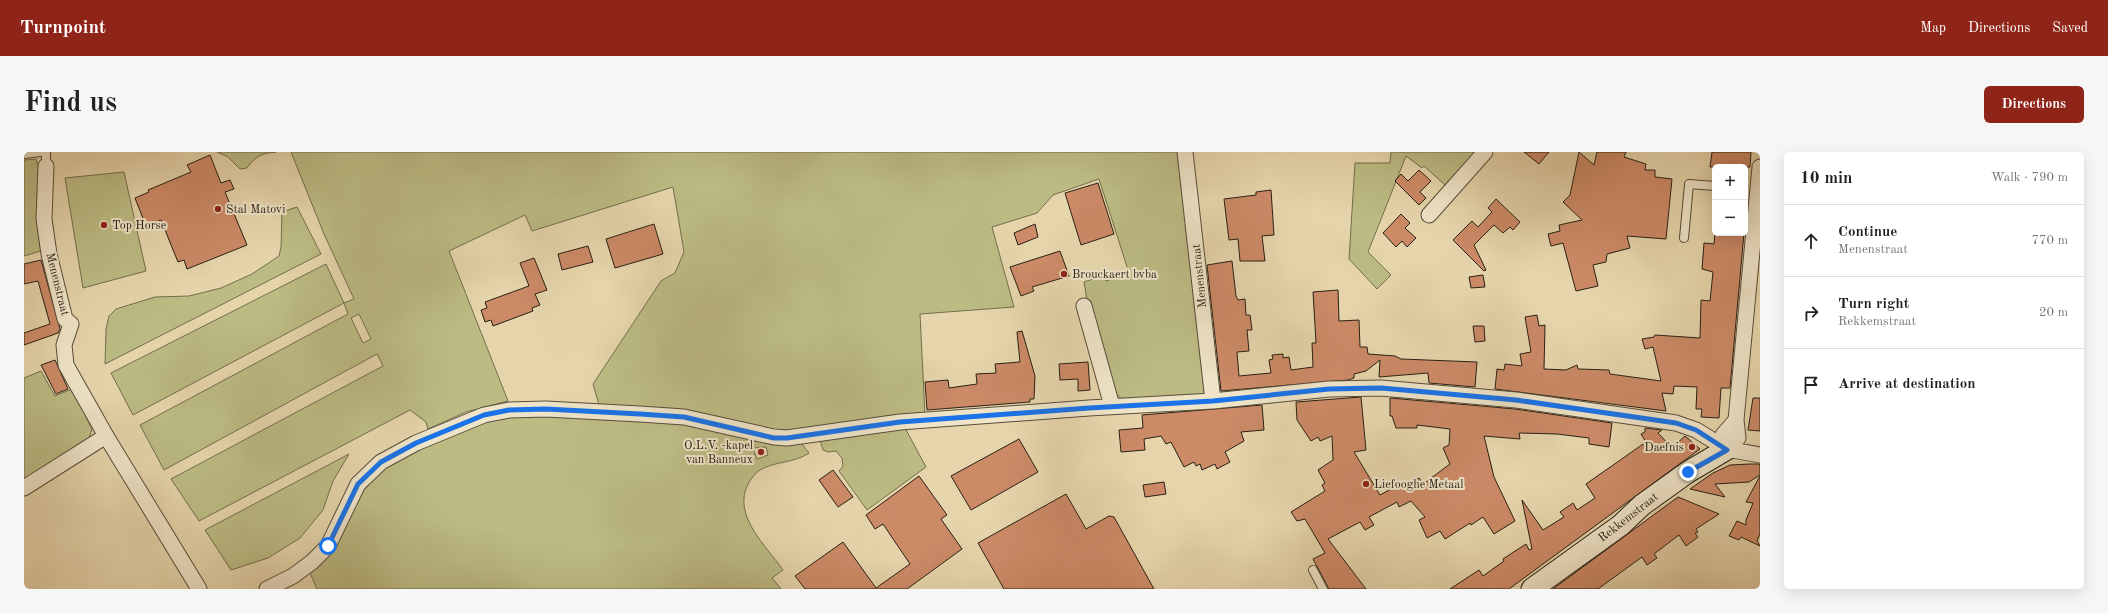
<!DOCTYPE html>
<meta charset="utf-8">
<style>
body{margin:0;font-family:"Old Standard TT",serif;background:#f6f6f6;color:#222}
.controls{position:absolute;right:12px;top:12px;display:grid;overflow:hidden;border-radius:6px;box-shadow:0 4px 16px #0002}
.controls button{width:36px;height:36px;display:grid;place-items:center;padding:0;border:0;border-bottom:1px solid #e0e0e0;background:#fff;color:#222;font:20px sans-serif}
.stop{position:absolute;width:12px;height:12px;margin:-9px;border:3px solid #1a73e8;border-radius:50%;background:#fff}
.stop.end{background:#1a73e8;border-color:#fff;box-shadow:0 1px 4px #0008}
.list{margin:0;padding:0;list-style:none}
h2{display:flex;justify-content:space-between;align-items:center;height:52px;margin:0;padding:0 16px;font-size:17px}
h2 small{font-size:13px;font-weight:400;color:#767676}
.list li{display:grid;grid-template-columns:26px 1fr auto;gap:12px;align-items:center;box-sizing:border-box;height:72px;padding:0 16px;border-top:1px solid #e0e0e0}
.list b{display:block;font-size:15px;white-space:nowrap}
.list p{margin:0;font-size:13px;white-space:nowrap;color:#767676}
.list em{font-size:13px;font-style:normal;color:#767676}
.icon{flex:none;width:22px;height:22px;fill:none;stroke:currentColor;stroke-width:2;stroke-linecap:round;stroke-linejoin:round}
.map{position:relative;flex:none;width:1736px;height:437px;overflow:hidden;border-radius:6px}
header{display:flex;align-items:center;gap:24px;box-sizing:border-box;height:56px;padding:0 20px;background:#8f2418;color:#fff}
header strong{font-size:19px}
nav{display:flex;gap:22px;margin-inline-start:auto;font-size:14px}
.intro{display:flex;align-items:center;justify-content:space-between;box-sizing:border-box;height:96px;padding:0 24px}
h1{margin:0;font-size:28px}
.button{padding:10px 18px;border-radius:6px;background:#8f2418;color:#fff;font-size:14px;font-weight:700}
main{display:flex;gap:24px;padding:0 24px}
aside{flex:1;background:#fff;border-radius:6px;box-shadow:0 4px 16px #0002}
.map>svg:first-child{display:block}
</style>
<header>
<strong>Turnpoint</strong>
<nav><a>Map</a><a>Directions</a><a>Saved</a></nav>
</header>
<div class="intro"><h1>Find us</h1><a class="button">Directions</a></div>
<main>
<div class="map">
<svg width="1736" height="437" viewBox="0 0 1736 437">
<rect width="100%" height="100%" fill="#e6d5ab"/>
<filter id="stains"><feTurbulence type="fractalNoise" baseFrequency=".005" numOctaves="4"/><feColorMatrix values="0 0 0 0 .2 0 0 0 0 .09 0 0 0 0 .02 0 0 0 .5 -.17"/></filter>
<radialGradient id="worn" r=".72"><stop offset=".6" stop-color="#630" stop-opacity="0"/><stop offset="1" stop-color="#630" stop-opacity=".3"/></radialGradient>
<path fill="#bcbb84" stroke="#726e4c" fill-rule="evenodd" d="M193 0H252C239 1 231 4 223 16L216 17 204 5Z
M267 0H1156L1182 239 1179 243 1099 248 1089 239 1063 148 1060 130 1080 123 1082 129 1105 121 1075 27 1029 43 1013 61 968 75 990 155 896 162 901 264 766 281 575 253 569 232 637 129 651 121 660 100 649 35 508 79 501 63 425 99 484 249 442 260 404 277 402 270 386 258 175 369 147 327 359 214 353 202 140 318 116 273 324 162 320 151 109 263 87 221 302 112 320 151 330 147 300 82ZM335 162 347 187 339 191 327 166Z
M1367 0H1452L1421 33 1400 14 1398 16 1382 4 1344 100 1367 123 1353 137 1325 107 1331 11H1366Z
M12 7 15 17 20 98 0 104V8Z
M100 20 122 119 59 136 41 26Z
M273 55 297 102 81 212 82 177 85 164 92 157 131 145 165 144 197 136 228 122 255 104 257 95 258 60Z
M17 219 31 244 48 237 68 277 64 290 0 330V226Z
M503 262 654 270 777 291 785 301C771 311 751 309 736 318 731 321 727 327 724 332 708 363 742 394 759 418L748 426 757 437H293L286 421 332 345 358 317 433 277 455 270ZM742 295 744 303 733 307 729 296Z
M881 276 902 315 843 358 815 319 819 314 818 306 812 299 804 300 799 298 796 288Z
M325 302 309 329 299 358 276 386 244 406 207 418 181 378Z"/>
<path fill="#cc8a67" stroke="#282015" d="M1500 0H1525L1515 12Z
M1555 0 1570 13 1573 0H1602L1600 5 1622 12 1621 18H1631V25L1648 27 1642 87 1603 84 1606 96 1583 102 1582 110 1569 113 1574 134 1552 139 1539 91 1527 94 1524 82 1536 79 1535 73 1558 68 1539 50 1546 43Z
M1688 0H1727L1726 15H1686Z
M186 3 197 31 206 28 210 37 201 40 223 93 163 117 160 108 154 110 137 68 122 74 111 46 125 40 124 38 167 20 163 13Z
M1395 18 1407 29 1396 40 1402 46 1395 53 1371 29 1377 22 1384 29Z
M1074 31 1090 82 1057 93 1041 41Z
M1247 38 1250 83 1238 84 1241 109H1216L1214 87 1205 88 1200 47 1232 43V40Z
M1472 47 1496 70 1489 78 1486 75 1479 81 1470 73 1450 93 1462 118 1460 119 1429 88 1448 69 1454 75 1468 60 1464 56Z
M1377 62 1386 71 1381 76 1392 86 1383 95 1378 89 1372 95 1359 81Z
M630 72 639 102 591 116 582 87Z
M1011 72 1014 85 994 93 990 81Z
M1691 81H1720L1706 236H1697L1695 266 1677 265 1678 257H1672L1673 235 1650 234 1649 242 1638 241 1642 259 1471 237 1473 217 1480 218 1481 212 1498 214 1496 202 1507 200 1501 165 1513 163 1515 174 1521 173 1520 217 1542 218 1553 213 1554 217 1585 218 1586 222 1637 229 1629 195 1621 197 1618 187 1630 185 1631 183 1676 186 1677 148 1686 149 1689 120 1678 117 1680 91 1690 92Z
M564 94 569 110 538 118 534 102Z
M1036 99 1045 124 1008 135 1010 139 997 144 986 115Z
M510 106 523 138 511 142 516 153 508 156 509 159 469 174 467 168 461 170 457 158 463 156 461 150 505 134 496 111Z
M17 108 36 177 34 181 0 193V181L26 172 14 129 0 132V112Z
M1208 109 1212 144 1214 148 1221 147 1222 163H1226L1228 178H1223L1225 199 1213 200 1215 224 1247 221 1245 208 1249 207 1248 203 1259 202V206L1265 205 1267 218 1289 215 1288 191H1292L1289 140 1314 138 1315 169 1335 168 1336 195H1343L1344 202 1371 204 1377 207 1453 210 1451 235 1405 231 1404 221 1355 225 1356 208 1342 219 1330 222V226L1324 228 1197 239 1183 113Z
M1459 123 1461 135 1447 136 1445 125Z
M1449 174H1460L1461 189 1451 190Z
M998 179 1011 224 1010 247H1006V250L903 258 901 230 924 228 925 236 953 232 952 222 972 221 971 212 996 210 993 180Z
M31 208 44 237 32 242 17 213Z
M1064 210 1066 238 1054 239V227L1036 228 1035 212Z
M1337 245 1342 298 1330 300 1356 343 1376 332 1378 335 1395 326 1399 332 1426 312 1419 296 1425 293 1426 277 1393 273V276H1372L1368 264H1366V246L1491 257 1588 271 1585 295 1565 292V286L1533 282 1495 281 1496 287 1460 284 1470 325 1491 369 1470 382 1459 365 1447 373 1446 371 1421 387 1416 379 1403 386 1395 368 1401 365 1387 349 1375 355 1373 350 1345 365 1350 373 1341 378 1336 370 1304 387 1342 437H1305L1289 407 1301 401 1281 367 1273 369 1267 360 1301 339 1298 333 1301 331 1294 318 1309 308 1308 284 1296 289 1294 285 1287 289 1273 268 1272 250Z
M1729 246H1736V279L1724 278Z
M1238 253 1240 278 1217 280 1220 289 1201 300 1206 310 1193 317 1191 312 1178 318 1176 312 1172 314 1170 310 1160 315 1147 290 1142 292 1137 284 1120 287 1121 298 1097 300 1095 278 1119 276 1118 263Z
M1621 276 1638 278 1634 281 1648 296 1661 284 1676 297 1485 437H1426L1455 418 1459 424 1480 409 1479 407 1502 392 1505 398 1508 397 1498 348 1519 378 1540 365 1536 360 1549 351 1553 358 1571 346 1562 332 1622 290 1617 282 1621 280Z
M995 287 1014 320 947 358 927 324Z
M1726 312H1736V323L1725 330 1691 332 1701 345 1666 337 1689 321 1706 313Z
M809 318 829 345 814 355 795 328Z
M895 324 923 363 917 367 938 397 883 437H781L771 424 819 390 852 436 886 412 859 372 851 377 842 363Z
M1736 324V382L1733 389 1736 394 1717 385 1715 388 1705 384 1713 369 1722 373V368L1729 351 1722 350Z
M1140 330 1142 342 1121 345 1119 333Z
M1042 342 1062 377 1085 364 1090 365 1130 437H980L954 391Z
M1654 345 1695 362 1672 377 1674 380 1671 381 1674 385 1662 394 1655 383 1630 402 1633 406 1623 413 1618 405 1574 437H1529Z"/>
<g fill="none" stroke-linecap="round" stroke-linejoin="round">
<g stroke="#584d3a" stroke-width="10">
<path id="lane" d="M0 2 17 0
M22 14V0
M1660 86 1665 32 1691 34
M1289 418 1299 437"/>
</g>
<g stroke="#584d3a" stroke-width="17">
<path id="street" d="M1161 0 1189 249
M22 14 20 67 25 102 41 167 47 172 40 193 42 213 82 284 175 437
M1405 63 1461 0
M1060 154 1088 254
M1703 297 1714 286 1712 268 1736 15
M1703 297 1699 283 1712 268
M0 336 82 284
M243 437 269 424 288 410 304 394 334 332 357 310 392 291 460 263 485 258 522 257 616 262 660 265 750 285 763 286 876 270 1065 256 1189 249 1305 237 1357 236 1492 248 1652 271 1672 278 1703 297 1736 303"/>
</g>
<g stroke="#282015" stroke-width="23">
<path id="secondary" d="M1508 437 1597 373 1618 353 1664 320 1703 297"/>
</g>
<use href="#lane" stroke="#efe4c8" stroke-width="8"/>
<use href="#street" stroke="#efe4c8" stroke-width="15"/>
<use href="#secondary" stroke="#efe4c8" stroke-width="21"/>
</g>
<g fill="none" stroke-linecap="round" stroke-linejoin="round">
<path stroke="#1a73e8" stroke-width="5" d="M304 394 334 332 357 310 392 291 460 263 485 258 522 257 616 262 660 265 750 286H763L876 270 1065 256 1189 249 1305 237 1357 236 1492 248 1652 271 1672 278 1703 298 1664 320"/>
</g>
<g fill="#8f2418" stroke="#efe4c8" stroke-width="1.5">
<circle cx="194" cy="57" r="4"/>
<circle cx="80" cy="73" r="4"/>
<circle cx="1040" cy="122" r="4"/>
<circle cx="1668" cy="295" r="4"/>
<circle cx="737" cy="300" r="4"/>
<circle cx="1342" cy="332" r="4"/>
</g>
<g text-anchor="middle" stroke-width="4" stroke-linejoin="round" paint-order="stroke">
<g font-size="12" fill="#282015" stroke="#efe4c8" text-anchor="start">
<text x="202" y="61">Stal Matovi</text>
<text x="88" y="77">Top Horse</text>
<text x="1048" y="126">Brouckaert bvba</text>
<text x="729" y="297" text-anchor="end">O.L.V. -kapel<tspan x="729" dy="14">van Banneux</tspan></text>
<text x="1660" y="299" text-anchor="end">Daefnis</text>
<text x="1350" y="336">Liefooghe Metaal</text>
</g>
<g font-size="12" fill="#282015" stroke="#efe4c8">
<text transform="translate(1175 124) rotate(-96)" y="4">Menenstraat</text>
<text transform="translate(34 132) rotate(76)" y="4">Menenstraat</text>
<text transform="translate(1604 365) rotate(-38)" y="4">Rekkemstraat</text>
</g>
</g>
<rect width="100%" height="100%" filter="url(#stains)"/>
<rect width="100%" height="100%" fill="url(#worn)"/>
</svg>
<div class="controls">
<button>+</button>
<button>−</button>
</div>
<div class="stop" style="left:304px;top:394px"></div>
<div class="stop end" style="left:1664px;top:320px"></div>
</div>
<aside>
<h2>10 min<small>Walk · 790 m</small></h2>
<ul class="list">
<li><svg class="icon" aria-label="ahead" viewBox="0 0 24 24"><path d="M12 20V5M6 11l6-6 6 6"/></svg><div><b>Continue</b><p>Menenstraat</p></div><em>770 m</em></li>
<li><svg class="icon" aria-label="right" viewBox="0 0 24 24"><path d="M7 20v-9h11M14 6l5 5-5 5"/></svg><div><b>Turn right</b><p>Rekkemstraat</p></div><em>20 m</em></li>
<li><svg class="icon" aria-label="arrive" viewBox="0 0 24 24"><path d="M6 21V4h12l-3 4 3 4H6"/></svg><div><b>Arrive at destination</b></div></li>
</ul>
</aside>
</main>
